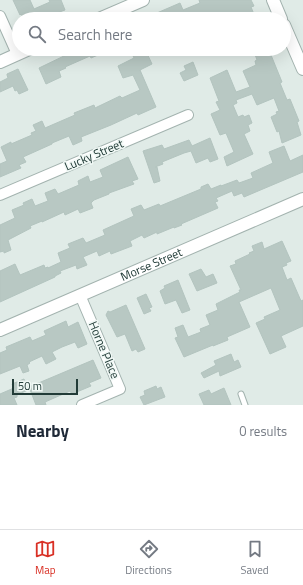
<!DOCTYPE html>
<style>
body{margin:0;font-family:"Titillium Web",sans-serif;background:#f6f6f7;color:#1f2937}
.scale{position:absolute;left:12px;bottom:10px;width:66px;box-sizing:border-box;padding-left:4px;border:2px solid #213b37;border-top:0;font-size:11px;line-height:14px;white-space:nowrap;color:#213b37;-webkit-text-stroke:3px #f0f8f5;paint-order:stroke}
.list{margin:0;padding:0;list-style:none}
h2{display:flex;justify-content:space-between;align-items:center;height:52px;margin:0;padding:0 16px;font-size:17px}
h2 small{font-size:13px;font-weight:400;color:#747a83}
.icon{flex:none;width:22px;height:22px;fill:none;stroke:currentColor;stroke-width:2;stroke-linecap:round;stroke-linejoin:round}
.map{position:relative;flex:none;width:303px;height:405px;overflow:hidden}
.search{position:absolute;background:#fff;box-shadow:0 4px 16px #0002;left:12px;right:12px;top:12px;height:44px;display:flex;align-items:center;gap:10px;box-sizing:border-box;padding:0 14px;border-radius:22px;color:#747a83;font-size:15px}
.sheet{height:124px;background:#fff}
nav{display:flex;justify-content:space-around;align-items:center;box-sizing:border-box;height:56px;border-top:1px solid #e0e1e3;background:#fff;font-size:11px;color:#747a83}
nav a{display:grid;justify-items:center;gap:2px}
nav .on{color:#d93025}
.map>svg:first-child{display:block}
</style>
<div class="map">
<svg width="303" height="405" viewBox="0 0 303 405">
<rect width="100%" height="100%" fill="#e0ebe7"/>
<path fill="#b8c8c3" stroke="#b3c4bf" d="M13 0H30L34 9 50 2 49 0H61L65 10 40 19H24L21 14 20 15Z
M199 0H251L254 6 251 7 256 19H143L180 3 183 10 200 3Z
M73 49H107L97 53 98 55 91 58 90 56 65 67 66 68 59 71 61 77 46 84 39 68 66 55 65 52Z
M130 49H145L152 64 140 70 156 107 138 115 137 113 111 125 81 137 82 141 73 145 69 136 52 143V144L23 157 26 162 19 165 21 168 0 177V164L7 161 1 147 11 142V144L32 135 31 133 36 131 33 125 42 121 45 128 75 115 74 113 94 105 95 108 120 96 122 98 140 90 133 75 123 78 118 66 134 58Z
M253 49H267L270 56 271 55 282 82 280 83 287 100 290 99 299 121 297 122 301 135 282 143 279 131 277 132 271 117 277 114 276 112 279 111 274 98 257 105 252 94 236 100 237 103 233 105 238 117 243 115 244 117 249 115 252 123 248 125 250 131 244 134 253 154 227 166 224 157 234 152 226 133 220 135 211 114 220 110 216 102 219 101 210 78 227 70 236 92 250 87 243 71 256 65 255 61 257 60Z
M193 62 198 75 184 81 180 73 186 70 184 66Z
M18 69 28 90 19 94 17 90 15 91 13 86 0 92V82L8 78 7 75V74Z
M210 138 218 159 210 162 208 158 196 163 191 151 184 153 162 162 163 164 155 167H157L160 181 154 183 143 151 162 145 164 149 189 140 192 146Z
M284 146 290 161 303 155V172L244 197 242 193 234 196 232 191 216 198 218 201 215 202 218 208 181 224 182 225 174 228V227L157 234V232L144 238 142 235 130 241 132 246 111 254 110 251 99 256 97 251 83 257 87 265 77 269 76 265 60 271 61 273 55 276V277L0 302V271L15 264 20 275 44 265 45 268 48 267V268L61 262 58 253 70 248 68 244 83 238 86 243 105 235 103 230 134 216 131 209 141 205 144 210 159 204 160 206 201 189V187L208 184 211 189 221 185V186L237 180 239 183 253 178 251 173 273 163 269 152Z
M128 157 138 179 132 181 134 184 109 193V194L94 200 91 203 93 208 80 213 78 209 65 215 64 212 42 222V221L30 226 31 228 8 240 11 250 4 253V251L0 252V225L15 218 12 210 24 205 23 203 32 199 35 206 48 201 45 193 55 189 58 194 79 185 78 181 88 176 90 182 103 177 100 170Z
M282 241 291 261 286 263 287 265 282 267 287 280 291 278 301 301 303 300V326L281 336 286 347 270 354 256 323 265 319 264 317 280 310 271 288 239 302 250 327 227 337 228 340 213 346V345L184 357 175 338 178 337 175 328 183 325 188 337 201 332 200 329 210 325 206 315 218 310 216 304 240 292 239 290H241L230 266 236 264 235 261 250 254 249 253 254 251 252 246 262 242 264 249Z
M201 269 206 277 213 274 217 283 197 291 189 274Z
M178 280 190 310 182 313 176 300 165 304 160 291 165 288 164 286Z
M146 294 152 307 149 308 151 311 144 314 137 298Z
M126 305 145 349 138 352 136 349 132 351 125 334 117 337 106 315 108 311 110 312Z
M66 321 68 327 78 322 87 344 78 348 75 342 62 347 52 352 56 359 46 364 42 356 29 362 30 363 27 365 29 371 23 373 20 366 0 374V353L7 350 6 347 30 337 32 341 46 335 44 331Z
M231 354 234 362 238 360 241 367 220 376 219 371 204 378 201 373 216 365 214 361Z
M93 360 101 378 89 383 91 386 72 394 70 391 45 402 46 405H36L29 387Z
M24 379 28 390 17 395V397L14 398 17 405H0V394L14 388 12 384Z
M156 386 157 389 161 387 165 397 144 405 140 397 145 395 144 391Z
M224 388 231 405H204L199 394 209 390 211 394Z"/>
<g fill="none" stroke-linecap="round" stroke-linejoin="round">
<g stroke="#a3b3af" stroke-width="7">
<path id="service" d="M241 394 245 405"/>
</g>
<g stroke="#a3b3af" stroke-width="12">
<path id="minor" d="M0 16 17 54
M0 195 188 115
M80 295 120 389 82 405"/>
</g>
<g stroke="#a3b3af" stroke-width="14">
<g id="tertiary">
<path d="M273 0 281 19"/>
<path d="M99 19 143 0"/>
<path d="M284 25 303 69"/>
<path d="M0 62 29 49"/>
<path id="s1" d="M0 330 303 199"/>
</g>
</g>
<use href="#service" stroke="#fff" stroke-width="5"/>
<use href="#minor" stroke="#fff" stroke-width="10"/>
<use href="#tertiary" stroke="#fff" stroke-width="12"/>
</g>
<g text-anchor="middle" stroke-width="3" stroke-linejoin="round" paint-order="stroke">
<g font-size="12" fill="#213b37" stroke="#f0f8f5">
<text transform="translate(94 155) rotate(-23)" y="4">Lucky Street</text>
<text dy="4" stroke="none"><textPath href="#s1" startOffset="165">Morse Street</textPath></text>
<text transform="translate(104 350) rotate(67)" y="4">Horne Place</text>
</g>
</g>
</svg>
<div class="scale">50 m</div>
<div class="search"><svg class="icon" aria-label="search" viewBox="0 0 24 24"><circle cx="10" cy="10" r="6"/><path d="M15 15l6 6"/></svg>Search here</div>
</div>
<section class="sheet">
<h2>Nearby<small>0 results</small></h2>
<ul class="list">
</ul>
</section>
<nav>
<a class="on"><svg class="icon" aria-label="map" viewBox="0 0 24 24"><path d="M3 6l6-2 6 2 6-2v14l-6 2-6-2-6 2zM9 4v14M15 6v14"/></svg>Map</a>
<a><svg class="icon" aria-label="directions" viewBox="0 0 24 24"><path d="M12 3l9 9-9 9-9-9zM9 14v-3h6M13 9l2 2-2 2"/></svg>Directions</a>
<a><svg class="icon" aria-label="saved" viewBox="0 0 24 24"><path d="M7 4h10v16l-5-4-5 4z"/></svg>Saved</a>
</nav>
